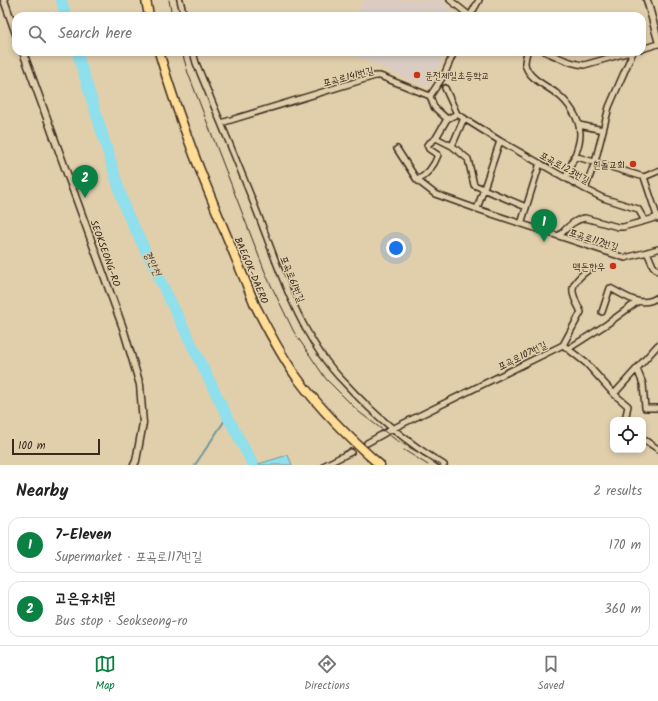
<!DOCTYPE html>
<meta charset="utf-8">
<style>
body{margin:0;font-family:Kalam,"Poor Story",sans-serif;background:#f2f2f2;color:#222}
.controls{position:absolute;right:12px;bottom:12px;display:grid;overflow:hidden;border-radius:8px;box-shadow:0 2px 6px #0003}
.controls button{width:36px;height:36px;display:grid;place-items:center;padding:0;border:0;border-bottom:1px solid #e0e0e0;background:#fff;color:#222;font:20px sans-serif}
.scale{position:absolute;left:12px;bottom:10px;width:88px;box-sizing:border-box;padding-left:4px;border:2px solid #3b2a1e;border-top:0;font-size:11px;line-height:14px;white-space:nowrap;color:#3b2a1e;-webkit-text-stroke:3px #e1cfac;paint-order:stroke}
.you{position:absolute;left:396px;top:248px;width:14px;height:14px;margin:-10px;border:3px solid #fff;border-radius:50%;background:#1a73e8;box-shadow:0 0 0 6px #1a73e833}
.badge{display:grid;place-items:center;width:26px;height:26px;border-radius:50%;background:#0b8043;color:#fff;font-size:13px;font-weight:700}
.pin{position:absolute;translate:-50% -33px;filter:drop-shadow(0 1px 2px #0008)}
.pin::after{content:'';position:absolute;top:21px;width:14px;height:12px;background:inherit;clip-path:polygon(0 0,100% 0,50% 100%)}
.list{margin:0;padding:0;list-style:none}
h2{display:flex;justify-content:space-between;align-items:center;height:52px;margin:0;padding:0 16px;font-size:17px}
h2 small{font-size:13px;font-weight:400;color:#767676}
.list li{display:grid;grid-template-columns:26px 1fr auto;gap:12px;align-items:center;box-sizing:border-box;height:56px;margin:0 8px 8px;padding:0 8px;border:1px solid #e0e0e0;border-radius:12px}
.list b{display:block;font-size:15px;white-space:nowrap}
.list p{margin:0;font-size:13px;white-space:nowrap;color:#767676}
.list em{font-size:13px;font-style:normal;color:#767676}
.icon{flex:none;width:22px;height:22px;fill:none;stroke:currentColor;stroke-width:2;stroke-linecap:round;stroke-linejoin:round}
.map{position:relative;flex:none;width:658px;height:465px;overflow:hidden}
.search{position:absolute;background:#fff;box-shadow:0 2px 6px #0003;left:12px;right:12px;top:12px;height:44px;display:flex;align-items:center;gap:10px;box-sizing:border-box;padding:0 14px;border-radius:12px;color:#767676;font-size:15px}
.sheet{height:180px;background:#fff}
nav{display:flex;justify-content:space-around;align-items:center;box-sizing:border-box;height:56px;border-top:1px solid #e0e0e0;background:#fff;font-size:11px;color:#767676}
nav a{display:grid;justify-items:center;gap:2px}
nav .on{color:#0b8043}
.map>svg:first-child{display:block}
</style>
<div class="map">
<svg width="658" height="465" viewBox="0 0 658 465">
<rect width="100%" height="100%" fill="#e1cfac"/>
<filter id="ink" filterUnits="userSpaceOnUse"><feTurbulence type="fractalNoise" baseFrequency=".025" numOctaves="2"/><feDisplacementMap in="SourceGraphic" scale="8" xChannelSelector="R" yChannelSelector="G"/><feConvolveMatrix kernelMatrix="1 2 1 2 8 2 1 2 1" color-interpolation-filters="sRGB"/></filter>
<g filter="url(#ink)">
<path fill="#daccc3" d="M362 0H441L458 16H356Z
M346 52H445L432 84 423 85Z"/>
<path fill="#8fdfec" stroke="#6d979a" d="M288 455 292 465H255Z"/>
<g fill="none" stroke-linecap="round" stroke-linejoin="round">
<path stroke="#6d979a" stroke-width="2" d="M195 465 227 417"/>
<path stroke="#8fdfec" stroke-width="11" d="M61 0 66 16
M77 52 126 211 223 408 253 465"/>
<g stroke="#3b2a1e" stroke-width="8">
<path id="minor" d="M180 0 184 16
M450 0 470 16
M470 16 479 0
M642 49 658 44
M193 52 196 63C217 114 239 165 259 217 277 264 293 313 321 354 328 364 336 374 344 382 374 415 406 442 444 465
M527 52C526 56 525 60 525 64 528 78 545 85 556 93 568 102 580 118 580 134 580 148 571 164 566 177
M546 52C558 57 570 64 584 65L630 52
M445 88 457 114
M430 96 434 107 447 119
M221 123 375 76H380L430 96 444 75 454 52
M579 125 603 130
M436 138 452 146 468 159 474 185 526 207
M452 146 464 118
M397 149 417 180 435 194 477 209 625 258 658 249
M574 156 644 177 658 171
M644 177 658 219
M417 180C427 175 434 166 438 155L429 149 427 145 436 138 447 119 457 114 500 141 585 189 603 198 638 209 645 221 658 217
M585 189 595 162 609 107 633 52
M477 209 500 141
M521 224 540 163
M559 236C567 228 573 220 585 218L618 227H623L645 221
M647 252 653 266 658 271
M602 312 610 288C626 296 641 309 658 297
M563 345 581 312C570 291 568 285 588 270
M568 349 607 324 637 302
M637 369 643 384 645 408H658
M614 394 628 406 625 420
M643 439 658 449
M367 443 392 429 563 345 586 363 614 394 658 345
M325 465 351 452"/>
</g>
<g stroke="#3b2a1e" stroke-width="9">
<path id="tertiary" d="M4 0 16 34
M647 0 658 40
M23 52 123 328 140 385 143 423 136 461 134 465"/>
</g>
<g stroke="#3b2a1e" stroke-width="11">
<path id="primary" d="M146 0 149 16
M159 52C184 138 221 221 255 305 268 330 281 356 298 379 322 411 350 439 380 465"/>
</g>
<use href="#minor" stroke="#e1cfac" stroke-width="5"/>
<use href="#tertiary" stroke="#e1cfac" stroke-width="6"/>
<use href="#primary" stroke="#ffdd96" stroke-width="8"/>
<path stroke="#3b2a1e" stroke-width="1" d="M169 0 172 16
M182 52 188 73 267 277 294 332 326 379 359 412 396 440 441 465
M404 450 428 465"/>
</g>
</g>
<g fill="#c8321e" stroke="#e1cfac" stroke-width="1.5">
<circle cx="417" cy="75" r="4"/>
<circle cx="633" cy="164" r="4"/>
<circle cx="613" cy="266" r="4"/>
</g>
<g text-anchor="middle" stroke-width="3" stroke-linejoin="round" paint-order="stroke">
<g font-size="10" fill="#3b2a1e" stroke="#e1cfac" text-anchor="end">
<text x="425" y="79" text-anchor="start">둔전제일초등학교</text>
<text x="625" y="168">흰돌교회</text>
<text x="605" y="270">맥돈한우</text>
</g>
<g font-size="10" fill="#3b2a1e" stroke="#e1cfac">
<text transform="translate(348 76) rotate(-15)" y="4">포곡로141번길</text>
<text transform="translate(565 167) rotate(29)" y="4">포곡로123번길</text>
<text transform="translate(594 239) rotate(18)" y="4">포곡로117번길</text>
<text transform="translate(106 253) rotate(70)" y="4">SEOKSEONG-RO</text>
<text transform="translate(252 270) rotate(67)" y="4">BAEGOK-DAERO</text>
<text transform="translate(293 279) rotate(68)" y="4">포곡로61번길</text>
<text transform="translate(522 355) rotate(-26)" y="4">포곡로107번길</text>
</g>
<g font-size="11" font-style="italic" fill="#433c33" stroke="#e1cfac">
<text transform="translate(153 263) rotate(64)" y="4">경안천</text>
</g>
</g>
</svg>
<div class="controls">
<button><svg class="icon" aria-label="locate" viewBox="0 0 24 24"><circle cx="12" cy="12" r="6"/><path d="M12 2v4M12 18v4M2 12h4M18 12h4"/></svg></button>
</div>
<div class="scale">100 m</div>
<div class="you"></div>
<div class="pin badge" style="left:544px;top:242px">1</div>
<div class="pin badge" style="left:85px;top:198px">2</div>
<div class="search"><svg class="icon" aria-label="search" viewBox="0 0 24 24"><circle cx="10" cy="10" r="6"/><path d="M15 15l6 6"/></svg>Search here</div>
</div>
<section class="sheet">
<h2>Nearby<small>2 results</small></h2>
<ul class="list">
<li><span class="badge">1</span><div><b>7-Eleven</b><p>Supermarket · 포곡로117번길</p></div><em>170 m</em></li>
<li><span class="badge">2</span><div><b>고은유치원</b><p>Bus stop · Seokseong-ro</p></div><em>360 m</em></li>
</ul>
</section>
<nav>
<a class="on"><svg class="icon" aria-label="map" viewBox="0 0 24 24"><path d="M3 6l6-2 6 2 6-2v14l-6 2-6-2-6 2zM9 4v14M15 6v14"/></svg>Map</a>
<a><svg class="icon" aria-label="directions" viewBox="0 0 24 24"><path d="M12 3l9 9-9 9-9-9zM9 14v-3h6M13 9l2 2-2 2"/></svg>Directions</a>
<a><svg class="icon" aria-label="saved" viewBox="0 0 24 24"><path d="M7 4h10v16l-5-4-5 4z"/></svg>Saved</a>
</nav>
